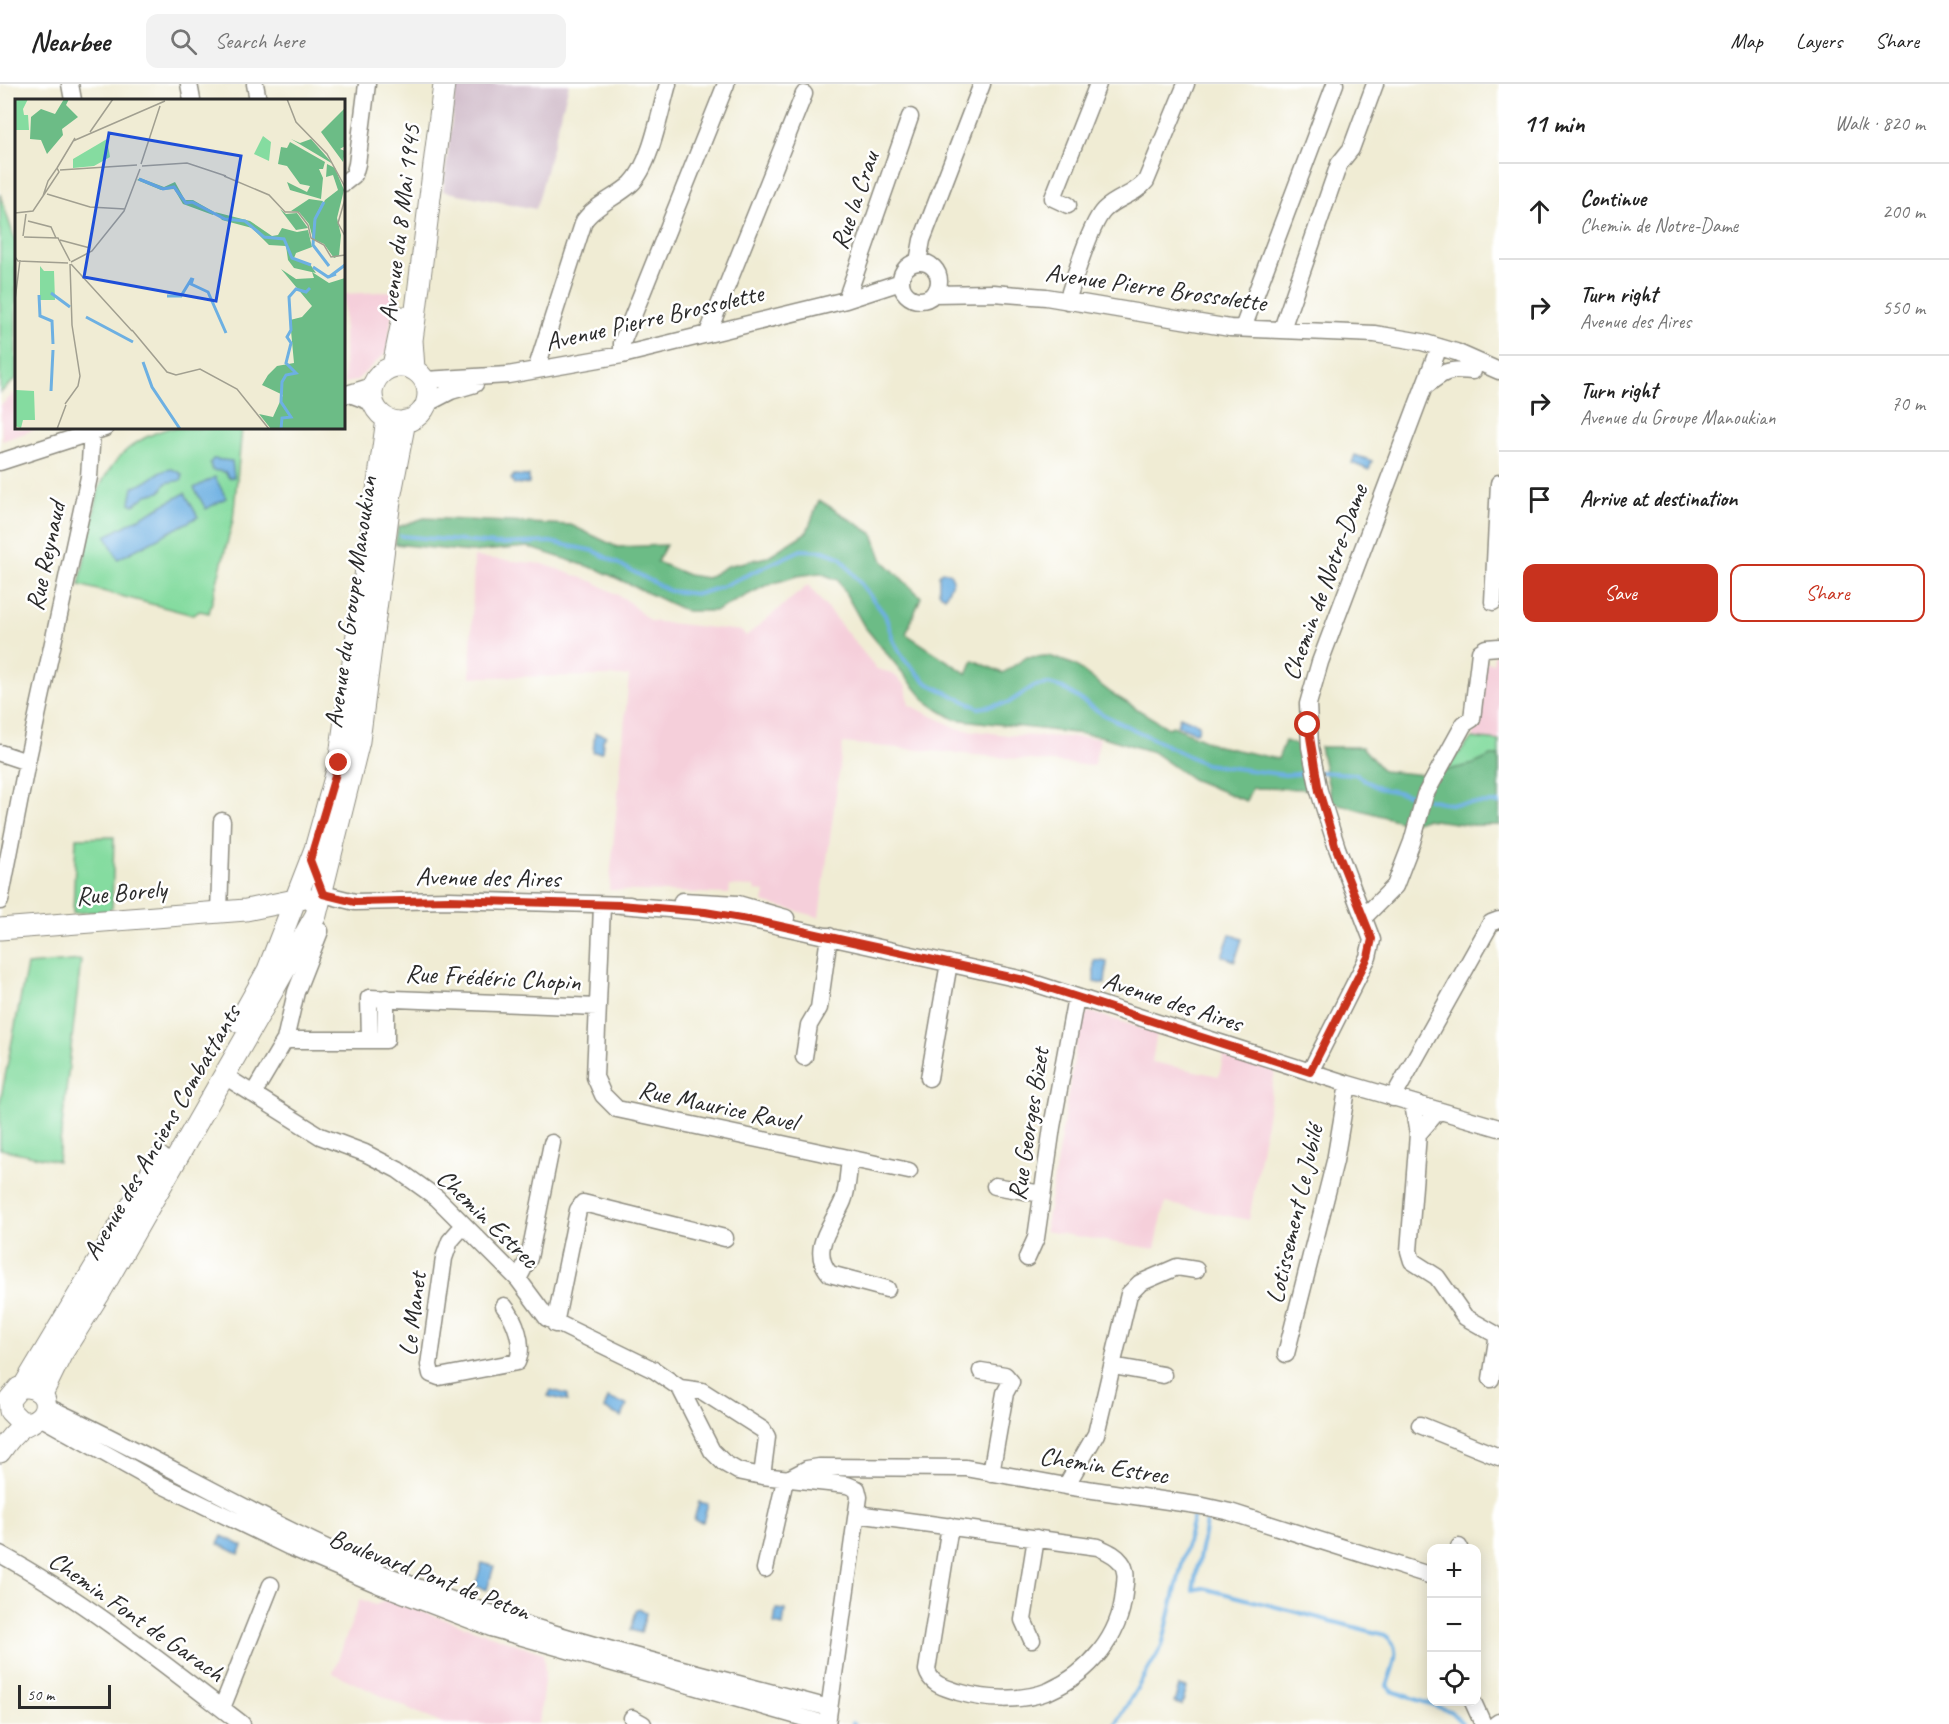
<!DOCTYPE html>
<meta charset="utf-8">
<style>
body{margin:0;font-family:Caveat,sans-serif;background:#f2f2f2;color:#222}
.controls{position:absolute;right:18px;bottom:18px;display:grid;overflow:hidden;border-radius:12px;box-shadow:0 3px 15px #0003}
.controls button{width:54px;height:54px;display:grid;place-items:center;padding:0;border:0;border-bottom:2px solid #e0e0e0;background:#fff;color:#222;font:30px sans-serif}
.scale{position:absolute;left:18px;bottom:15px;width:93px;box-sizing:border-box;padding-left:6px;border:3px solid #2b2b2b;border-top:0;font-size:16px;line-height:21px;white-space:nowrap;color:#2b2b2b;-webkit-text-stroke:4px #fff;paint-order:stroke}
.stop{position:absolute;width:18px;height:18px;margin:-14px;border:4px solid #c8321e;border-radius:50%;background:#fff}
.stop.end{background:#c8321e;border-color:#fff;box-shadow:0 2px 6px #0008}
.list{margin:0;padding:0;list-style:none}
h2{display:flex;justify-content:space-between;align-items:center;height:78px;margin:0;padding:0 24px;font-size:26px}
h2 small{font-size:20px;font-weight:400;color:#767676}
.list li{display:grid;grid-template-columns:39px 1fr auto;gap:18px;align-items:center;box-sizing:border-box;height:96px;padding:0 24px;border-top:2px solid #e0e0e0}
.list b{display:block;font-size:22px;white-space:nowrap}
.list p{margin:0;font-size:20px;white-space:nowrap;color:#767676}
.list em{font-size:20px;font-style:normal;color:#767676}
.actions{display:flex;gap:12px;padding:18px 24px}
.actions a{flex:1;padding:14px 0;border:2px solid #c8321e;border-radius:12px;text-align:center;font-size:21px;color:#c8321e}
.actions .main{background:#c8321e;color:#fff}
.icon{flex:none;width:33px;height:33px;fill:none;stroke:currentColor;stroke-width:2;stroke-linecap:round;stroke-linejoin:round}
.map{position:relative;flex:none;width:1499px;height:1640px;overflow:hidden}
header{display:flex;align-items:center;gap:36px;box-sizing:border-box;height:84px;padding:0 30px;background:#fff;border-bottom:2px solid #e0e0e0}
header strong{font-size:28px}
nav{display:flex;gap:33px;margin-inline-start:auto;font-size:21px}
.search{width:420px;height:54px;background:#f2f2f2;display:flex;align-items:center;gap:15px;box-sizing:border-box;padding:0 21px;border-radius:12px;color:#767676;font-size:22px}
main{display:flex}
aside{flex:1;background:#fff}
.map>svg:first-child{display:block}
</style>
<header>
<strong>Nearbee</strong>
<div class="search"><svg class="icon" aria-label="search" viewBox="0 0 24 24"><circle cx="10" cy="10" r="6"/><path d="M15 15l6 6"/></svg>Search here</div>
<nav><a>Map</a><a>Layers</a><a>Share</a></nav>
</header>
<main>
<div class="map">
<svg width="1499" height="1640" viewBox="0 0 1499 1640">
<rect width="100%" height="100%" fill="#fff"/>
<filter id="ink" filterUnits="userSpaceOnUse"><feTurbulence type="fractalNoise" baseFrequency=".0167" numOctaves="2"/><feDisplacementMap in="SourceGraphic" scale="12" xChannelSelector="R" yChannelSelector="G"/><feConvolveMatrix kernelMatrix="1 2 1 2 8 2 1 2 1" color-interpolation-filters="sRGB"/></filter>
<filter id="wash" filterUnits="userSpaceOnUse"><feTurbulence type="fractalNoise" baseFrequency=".008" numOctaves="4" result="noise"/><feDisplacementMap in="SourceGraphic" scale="24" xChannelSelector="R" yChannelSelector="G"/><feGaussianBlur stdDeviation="1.35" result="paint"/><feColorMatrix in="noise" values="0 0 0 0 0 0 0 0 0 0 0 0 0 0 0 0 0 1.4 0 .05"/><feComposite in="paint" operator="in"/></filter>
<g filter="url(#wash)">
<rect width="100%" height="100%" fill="#f0ecd4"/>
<path fill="#f5cfda" d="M395 207 387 268 356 297 344 299V210Z
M16 308V344H39L2 357 0 322Z
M474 473 543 480 594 498 625 515 650 537 742 547 746 552 808 501 877 585 892 589 906 602 909 621 959 645 1008 651 1100 654 1094 682 843 659 819 833 763 818 765 808 755 807V803L730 802 729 810 609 806 629 592 470 593Z
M1495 567H1499V657L1472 654 1474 644H1477L1485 578 1493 579Z
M1091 928 1157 949 1152 978 1219 992 1224 970 1275 987 1249 1136 1165 1119 1155 1165 1045 1147 1081 933Z
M360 1515 375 1521 388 1516 543 1569 545 1588 539 1640H442L333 1589Z"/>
<path fill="#d1bdcb" d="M456 0H569L536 125 443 107Z"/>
<path fill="#85dca0" stroke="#588466" stroke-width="1.5" d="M0 110 16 159V295L0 309Z
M169 344H242L233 436 209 529 200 527 193 531 79 501 99 404C115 371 134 355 169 344Z
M1472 654 1499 657V741H1471L1436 696Z
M114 753 112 824 109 827 73 829 76 754Z
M81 876 58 1077 0 1065V1018L27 881Z"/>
<path fill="#6cbc86" stroke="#4c7458" stroke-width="1.5" d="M819 416 873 450 883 477 921 513 906 550 967 590 973 576 1003 589 1027 573 1049 572 1075 581 1111 609 1168 644 1173 642 1218 662 1278 675 1285 657 1304 663 1310 705 1252 704 1246 717 1192 695 1153 668 1100 652 954 635 939 626 926 617 864 542 838 496 820 489 797 492 765 502 716 527H686L599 486 528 463 471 468 395 460 398 443 424 434 571 441 617 463 666 461 657 478 688 491 707 494 727 482 767 473 807 448Z
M1320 663H1362L1383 687 1426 691 1474 680 1491 672H1499V741H1471L1425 735 1410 740 1332 718Z"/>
<path fill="#6db0e2" stroke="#4c6e86" stroke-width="1.5" d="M1355 371 1372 377 1369 386 1352 379Z
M213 375 232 377 234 393 229 394 225 388 212 386 210 379Z
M172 385 182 390V396L166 399 160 408 147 411 134 421 130 419 133 403C148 401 156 386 172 385Z
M514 391 529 392V400H514L511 395Z
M215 393 226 414 206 425 194 404Z
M185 409 198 433 118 475 106 452Z
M942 487 950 489 953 496 945 513 939 508V491Z
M1180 632 1199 640 1198 647 1195 648 1177 641Z
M595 649 606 651 603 656 602 668H593Z
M1230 850 1242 855 1235 877 1222 872Z
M1094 876 1107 878 1105 900 1094 898Z
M551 1306 567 1310V1317L548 1312Z
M608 1314 627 1321 622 1333 604 1325Z
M699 1418 708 1420 703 1438 694 1436Z
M222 1452 243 1462 239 1470 218 1460Z
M482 1479 494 1482 487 1506 475 1502Z
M639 1525 646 1529 641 1549 631 1546 636 1527Z
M776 1525 785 1526 783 1542 774 1540Z
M1179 1602 1187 1604 1182 1621 1174 1619Z"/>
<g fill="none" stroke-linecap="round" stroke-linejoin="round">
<path stroke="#6db0e2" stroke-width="4" d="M401 452 496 460 550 458 594 467 670 507 698 510 721 503 801 466 823 467 840 473 885 531 894 558 904 575 927 599 979 624 1008 619 1034 602 1049 600 1063 604 1104 631 1205 680 1285 691 1309 689
M1320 688 1355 690 1378 704 1421 713
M1428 715 1450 720 1499 719
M1206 1439 1193 1506 1203 1504 1385 1551C1404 1564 1392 1583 1387 1602L1392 1607 1450 1627 1463 1640
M852 1639 854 1640
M1116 1640 1162 1562 1193 1434"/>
</g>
</g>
<g filter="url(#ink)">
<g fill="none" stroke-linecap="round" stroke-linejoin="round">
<g stroke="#8e8c80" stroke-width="19">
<path id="minor" d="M70 0 73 16
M189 0 192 16
M255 0 258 16
M344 99 354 91 357 80 367 0
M1068 121 1053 114 1098 0
M918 178 922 156 982 0
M901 197a19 19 0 1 1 38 0a19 19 0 1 1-38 0Z
M933 210 993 209 1046 213 1230 244 1375 250 1422 258 1456 268 1499 287
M846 216 910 33
M1067 217C1074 196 1090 140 1104 126 1117 113 1135 111 1146 97L1186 0
M1243 244 1335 0
M1282 245 1339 80 1351 65 1375 0
M708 249 804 10
M622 271V259L726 0
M536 286 584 137C595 121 617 113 631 100 651 81 660 27 668 0
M425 296 508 291 622 271 846 216 901 198
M1424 303C1443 288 1448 284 1473 287
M350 310 374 319
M344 311 373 302
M426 320 451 307 475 300
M0 378 105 344
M1493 518 1499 399
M0 669 27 678
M323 810 355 818 449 816 630 821
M0 817 27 678 89 393 92 347
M682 817 738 820 786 834
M620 821 705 828 753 836 1024 896 1348 1000 1499 1044
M602 822 595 993 603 1011 617 1025 909 1087
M219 828 222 737
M1365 832 1395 802 1412 758 1425 711 1464 640 1472 635 1480 568 1486 564 1499 563
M370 955 369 914 598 923
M285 956 296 908 320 847
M804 973 809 941 819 924 829 852
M1310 988 1368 873 1372 856 1337 764 1319 707 1310 663 1308 620 1320 578 1439 263
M223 991 320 1052 365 1069 398 1086 437 1114 518 1195 547 1234 654 1286 680 1304 712 1367 724 1379 738 1387 762 1392 847 1401 857 1405 859 1413 827 1640
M929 994 949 879
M253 1010 285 956H386V914
M1393 1014 1491 839 1499 836
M1413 1020 1418 1050 1437 1028
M1418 1050 1409 1167 1412 1177 1437 1193 1465 1233 1495 1250 1497 1256 1491 1295
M850 1075C848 1088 848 1105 843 1117 833 1141 808 1165 830 1190L887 1205
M995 1102 1042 1110
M464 1141 450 1157 444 1174 429 1281 431 1290 439 1293 517 1278C525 1261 515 1235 504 1222
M1027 1174 1036 1154 1052 1043 1076 913
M518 1195 529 1174 552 1059
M555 1240 578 1126 583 1119 725 1154
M1286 1270 1335 1077 1348 1000
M1113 1282 1163 1291
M981 1287 1005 1291 1011 1298 1005 1309 991 1389
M680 1304 702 1307 763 1346 767 1353 762 1392
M45 1322C159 1374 266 1440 382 1489 526 1549 679 1583 829 1624
M40 1333 158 1399 290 1463 379 1501 491 1544 825 1640
M1420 1341 1499 1373
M786 1396 807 1385 819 1383 966 1384 1066 1402 1203 1422 1230 1428 1432 1492
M1066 1402 1096 1350 1129 1210 1140 1199 1177 1183 1196 1186
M857 1430 1098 1463C1106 1467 1115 1470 1121 1478 1128 1487 1125 1498 1124 1509 1120 1553 1089 1589 1049 1607 1022 1618 985 1616 958 1608 944 1603 931 1601 927 1586L950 1442
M1459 1464V1463
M0 1470C87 1518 164 1580 242 1640
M765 1485 785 1396
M1032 1556 1023 1536 1036 1454
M1473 1618 1483 1640
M222 1624 271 1501
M632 1634 643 1640
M1496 1640 1499 1638"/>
</g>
<g stroke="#8e8c80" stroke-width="23">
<path id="major" d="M393 282 403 233
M372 310a28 28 0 1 1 56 0a28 28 0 1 1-56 0Z
M414 285 412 256 415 234 444 0
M0 845 246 826 305 814
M239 938 268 886 315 765 339 679 387 335
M24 1302 160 1074
M42 1310 61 1271 98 1212 316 831 359 657 391 409 405 337
M0 1368C6 1359 14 1349 22 1343 28 1339 37 1337 42 1330 53 1314 35 1299 19 1304L9 1316 10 1327 21 1338H32"/>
</g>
<use href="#minor" stroke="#fff" stroke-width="16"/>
<use href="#major" stroke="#fff" stroke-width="21"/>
</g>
</g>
<g fill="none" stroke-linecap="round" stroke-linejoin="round" filter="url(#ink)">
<path stroke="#c8321e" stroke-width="8" d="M339 679 310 776 323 810 355 818 449 816 620 821 705 828 753 836 1024 896 1310 988 1368 873 1372 855 1336 764 1319 707 1308 641"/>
</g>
<g text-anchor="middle" stroke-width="5" stroke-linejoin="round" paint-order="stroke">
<g font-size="26" fill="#2b2b2b" stroke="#fff">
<text transform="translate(854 116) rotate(-71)" y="9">Rue la Crau</text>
<text transform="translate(399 139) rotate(-83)" y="9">Avenue du 8 Mai 1945</text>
<text transform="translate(1156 203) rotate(8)" y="9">Avenue Pierre Brossolette</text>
<text transform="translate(654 233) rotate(-13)" y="9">Avenue Pierre Brossolette</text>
<text transform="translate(45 472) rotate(-78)" y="9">Rue Reynaud</text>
<text transform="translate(1324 498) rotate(-70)" y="9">Chemin de Notre-Dame</text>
<text transform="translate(350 518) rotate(-82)" y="9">Avenue du Groupe Manoukian</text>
<text transform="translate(488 793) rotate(1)" y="9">Avenue des Aires</text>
<text transform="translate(121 808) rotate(-5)" y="9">Rue Borely</text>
<text transform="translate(493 893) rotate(3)" y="9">Rue Frédéric Chopin</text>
<text transform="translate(1173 917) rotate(18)" y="9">Avenue des Aires</text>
<text transform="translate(718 1021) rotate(12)" y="9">Rue Maurice Ravel</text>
<text transform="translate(1028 1040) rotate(-81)" y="9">Rue Georges Bizet</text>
<text transform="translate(161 1048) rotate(-60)" y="9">Avenue des Anciens Combattants</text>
<text transform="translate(1294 1130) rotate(-77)" y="9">Lotissement Le Jubilé</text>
<text transform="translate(488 1134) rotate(44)" y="9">Chemin Estrec</text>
<text transform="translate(412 1230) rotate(-83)" y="9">Le Manet</text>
<text transform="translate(1104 1381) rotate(9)" y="9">Chemin Estrec</text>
<text transform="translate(430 1490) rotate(21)" y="9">Boulevard Pont de Peton</text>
<text transform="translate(137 1532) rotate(35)" y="9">Chemin Font de Garach</text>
</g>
</g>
<g transform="translate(15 15)">
<rect width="330" height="330" fill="#f0ecd4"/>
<path d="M0 0H13L8 10 9 16H13L14 31H0ZM248 37 256 43 254 62 239 55ZM92 40 95 58 79 67 58 69V60ZM25 167 29 172H39L40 201H25ZM1 291 19 292 20 321H8L6 329 0 327Z" fill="#85dca0"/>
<path d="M49 0H54L51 6 63 18 47 30 48 36 32 55 26 41 15 40 16 18 26 10 40 15ZM330 9V47L325 50 330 52 328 63 306 33ZM276 40 285 44 296 40 318 65ZM275 43 310 63 308 70H304L308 79 306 100 275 91 272 83 292 93 295 87 285 85 272 67 263 65 266 48 272 49ZM312 65 320 69 329 91 322 119 326 136 324 157 319 159 309 145 300 141 299 134 301 119 310 101 323 91 318 76 311 78ZM125 79 149 88 160 83 170 101H178L199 113 198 116 168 105 159 90 146 91 122 81ZM294 100 308 102 299 121 298 140 294 125 284 113 276 112ZM265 110 271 115 282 114 293 129 281 131ZM200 113 235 122 257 137 263 136 267 129 282 133 293 131 297 148 281 154 279 159 295 165 301 174 279 169 273 161 271 147 254 146 237 129 207 121ZM266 170 281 180 299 179 297 173 314 184 330 179V330H256L244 315 258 318 268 296 247 286 253 276 262 267 279 264 275 221 287 218 297 207Z" fill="#6cbc86"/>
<path fill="none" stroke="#6db0e2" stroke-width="3" d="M124 80 148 90 159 88 171 104 177 103 210 120 230 122 249 138 269 140 277 159 296 166M309 103 300 120 298 146 314 167M298 168 313 178 321 175M314 178 330 166M178 179 176 185 193 193 211 234M36 194 55 208M24 196 25 217 37 222 38 245M152 197H166L177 179M71 218 118 243M128 263 137 288 165 330M36 292 38 251M266 330 267 319 276 318 266 303 267 283 271 276 281 274 271 264 276 244 272 238 276 231 274 198 281 190 291 193 295 189"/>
<path fill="none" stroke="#a19f90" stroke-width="1.5" d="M272 0 281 23 312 55 330 88M75 33 98 0M58 42 150 2M126 65 145 7M127 67 172 64 211 77M42 69 44 73 28 97 33 82ZM42 69 60 39M45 71 122 66M209 77 254 96 270 113H283L293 126 296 139 309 146 316 158 330 156M32 95 75 108 110 110M330 100 323 124 330 137M0 114 18 112 28 97M13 122 36 128 41 139M8 137 11 115M9 138 43 139 55 162M45 141 75 149M0 158 3 162 53 164M56 163 77 152 109 112 125 70M56 165 117 232M0 201 5 161M117 231 152 273 161 276 185 270 222 290 254 330M50 305 63 287 65 277 57 226 55 165M42 330 51 306"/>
<path fill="#1d4ed8" fill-opacity="0.15" stroke="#1d4ed8" stroke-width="3" d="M94 34 226 57 201 202 69 178Z"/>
<rect width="330" height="330" fill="none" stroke="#2b2b2b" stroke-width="3"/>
</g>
</svg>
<div class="controls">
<button>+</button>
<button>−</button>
<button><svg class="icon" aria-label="locate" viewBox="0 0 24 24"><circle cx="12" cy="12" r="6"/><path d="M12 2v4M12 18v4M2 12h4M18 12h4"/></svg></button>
</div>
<div class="scale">50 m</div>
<div class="stop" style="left:1308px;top:641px"></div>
<div class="stop end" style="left:339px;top:679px"></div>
</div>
<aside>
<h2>11 min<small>Walk · 820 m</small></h2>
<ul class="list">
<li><svg class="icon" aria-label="ahead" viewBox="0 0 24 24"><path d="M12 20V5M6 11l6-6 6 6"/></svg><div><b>Continue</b><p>Chemin de Notre-Dame</p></div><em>200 m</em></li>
<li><svg class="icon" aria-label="right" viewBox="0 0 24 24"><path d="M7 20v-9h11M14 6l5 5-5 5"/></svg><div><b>Turn right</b><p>Avenue des Aires</p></div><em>550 m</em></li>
<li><svg class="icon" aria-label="right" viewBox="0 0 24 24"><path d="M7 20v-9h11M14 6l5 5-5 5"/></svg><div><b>Turn right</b><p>Avenue du Groupe Manoukian</p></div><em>70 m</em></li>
<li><svg class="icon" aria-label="arrive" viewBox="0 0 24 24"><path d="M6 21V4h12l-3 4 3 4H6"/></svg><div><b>Arrive at destination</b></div></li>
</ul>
<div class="actions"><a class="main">Save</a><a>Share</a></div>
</aside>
</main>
